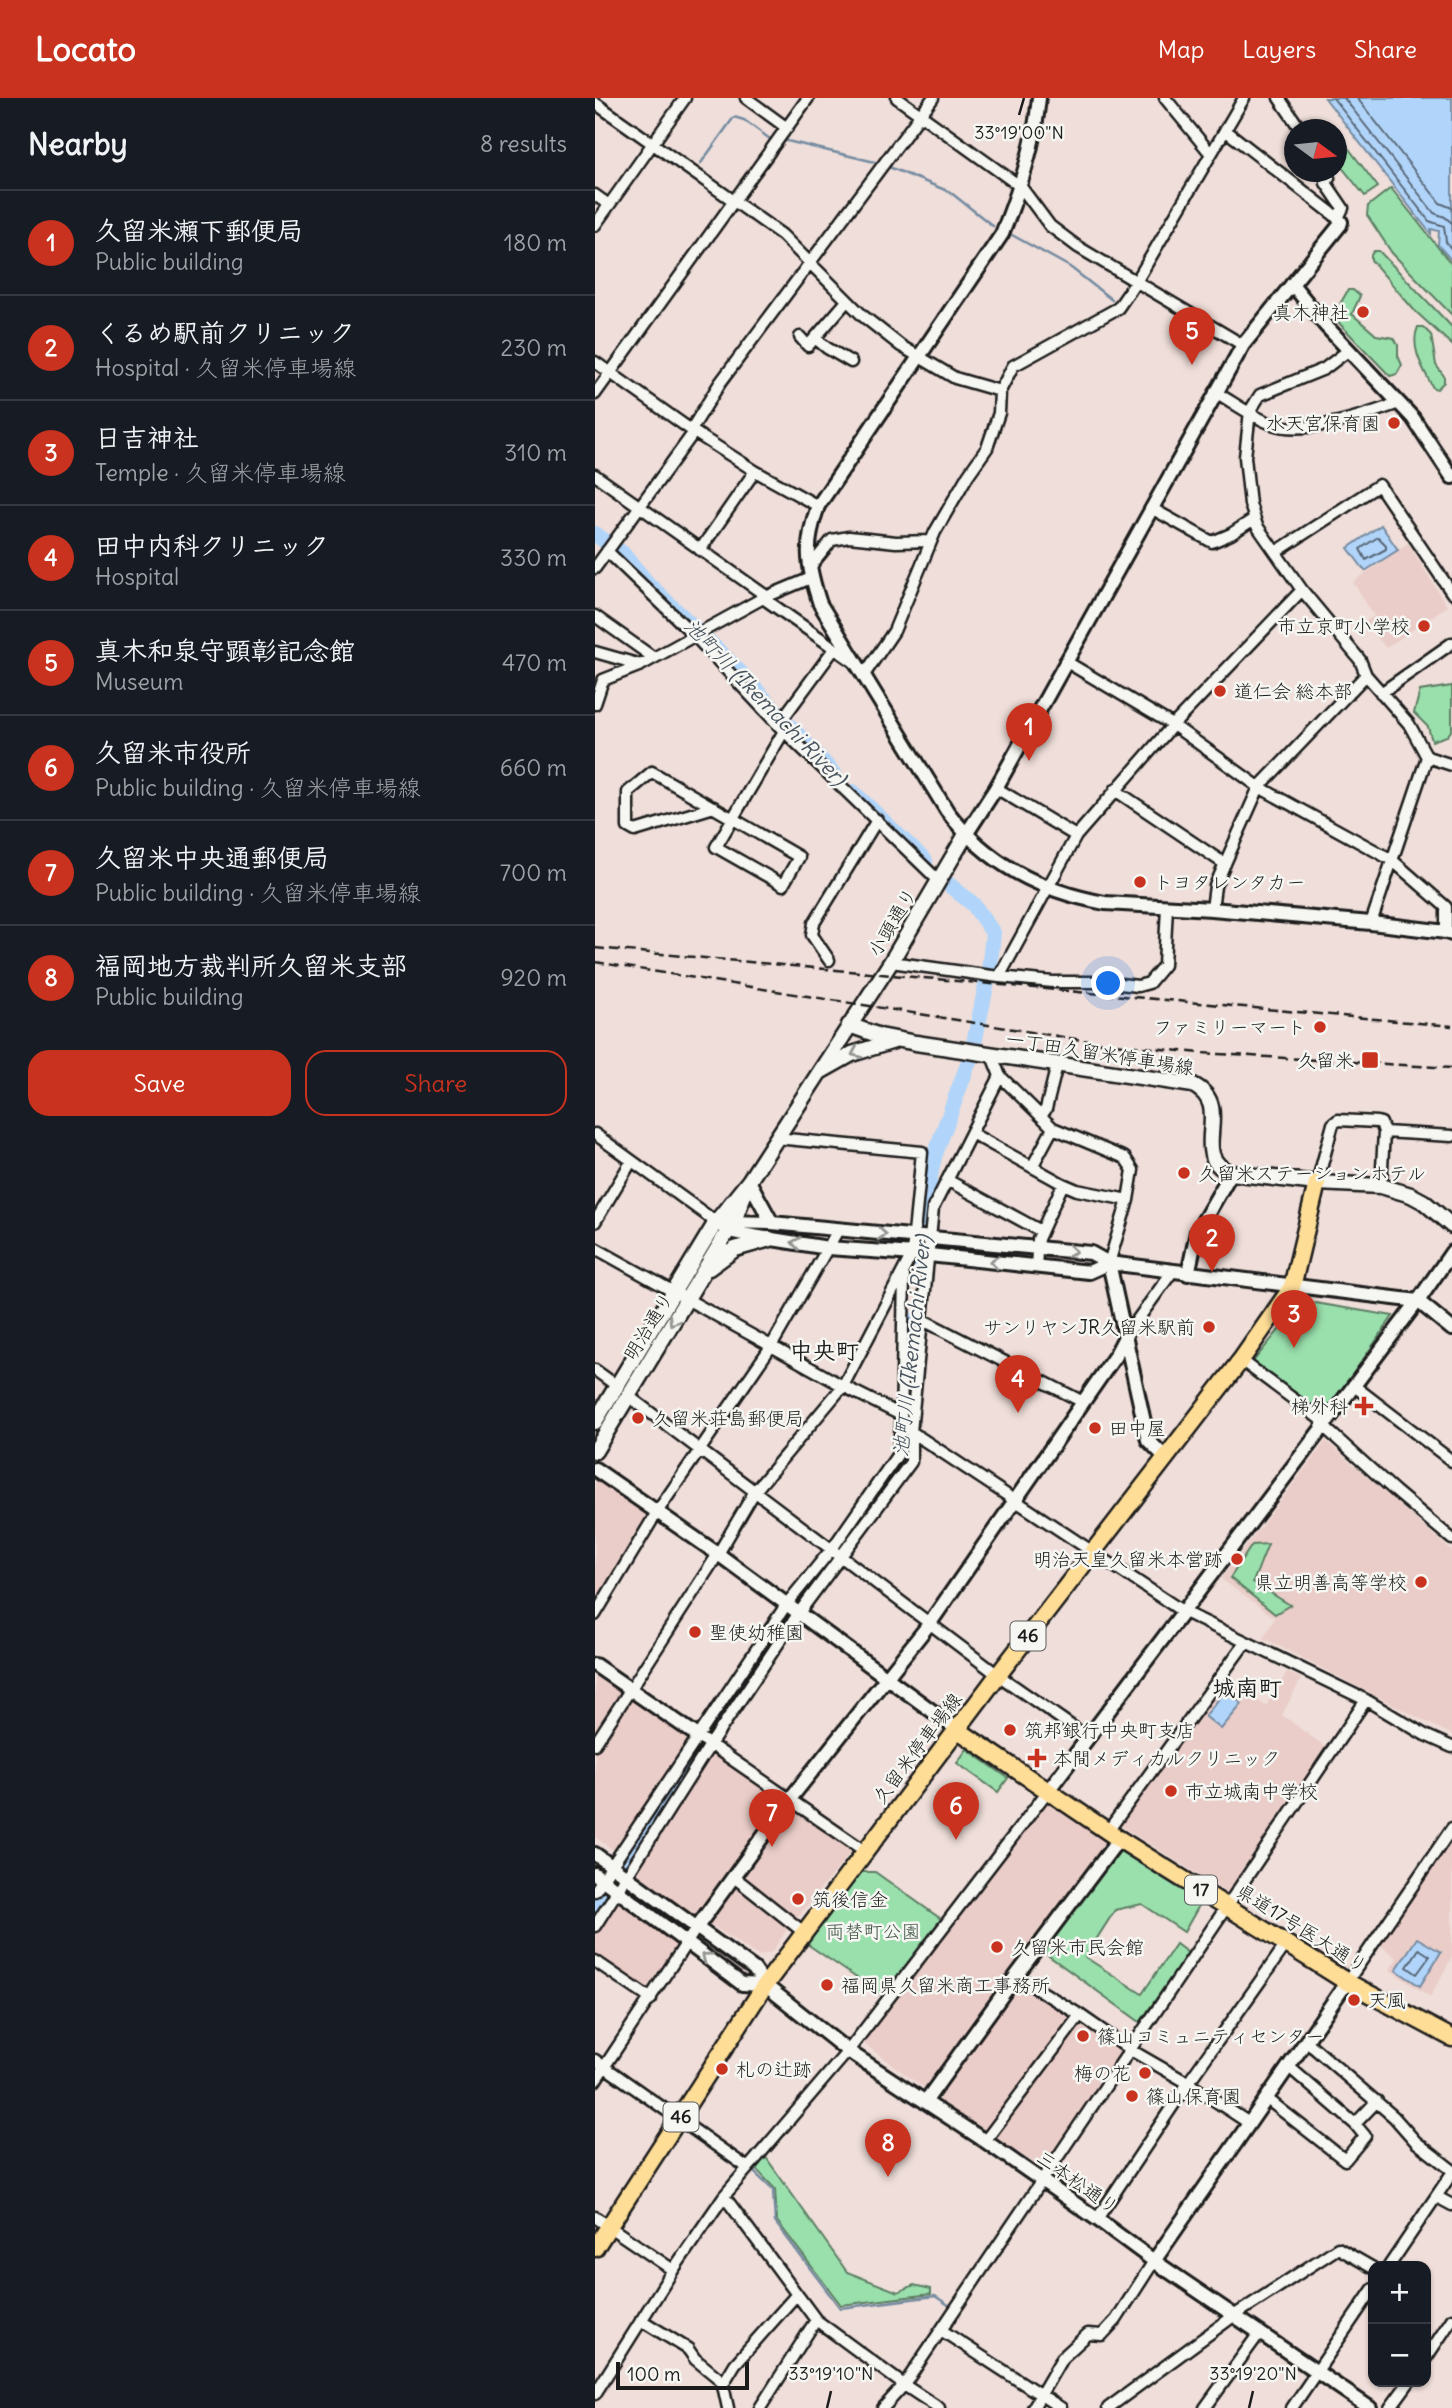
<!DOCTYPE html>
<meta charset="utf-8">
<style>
body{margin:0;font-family:Delius,"Klee One",sans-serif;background:#242831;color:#f1f3f6}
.controls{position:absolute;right:21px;bottom:21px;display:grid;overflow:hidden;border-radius:14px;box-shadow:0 2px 5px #0004}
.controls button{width:63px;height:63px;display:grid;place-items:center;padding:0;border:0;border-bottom:2px solid #363941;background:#171b24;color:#f1f3f6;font:35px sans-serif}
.compass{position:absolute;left:689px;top:21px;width:63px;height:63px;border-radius:50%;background:#171b24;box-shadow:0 2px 5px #0004;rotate:105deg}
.scale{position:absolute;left:21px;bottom:18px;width:133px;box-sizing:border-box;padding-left:7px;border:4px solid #1c1c1c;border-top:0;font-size:19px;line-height:24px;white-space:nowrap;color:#1c1c1c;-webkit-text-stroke:5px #f6f6f2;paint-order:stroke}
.you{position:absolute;left:514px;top:886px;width:24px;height:24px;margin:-18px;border:5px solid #fff;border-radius:50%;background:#1a73e8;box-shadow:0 0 0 10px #1a73e833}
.badge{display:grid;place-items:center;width:46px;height:46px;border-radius:50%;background:#c8321e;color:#fff;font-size:23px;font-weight:700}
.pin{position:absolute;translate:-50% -58px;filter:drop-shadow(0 2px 4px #0008)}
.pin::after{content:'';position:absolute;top:37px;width:24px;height:21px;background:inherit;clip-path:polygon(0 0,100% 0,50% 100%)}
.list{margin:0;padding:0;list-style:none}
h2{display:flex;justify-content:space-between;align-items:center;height:91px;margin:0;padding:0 28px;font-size:30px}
h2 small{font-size:23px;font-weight:400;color:#9ea1a6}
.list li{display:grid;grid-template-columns:46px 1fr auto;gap:21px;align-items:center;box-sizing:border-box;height:105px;padding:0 28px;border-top:2px solid #363941}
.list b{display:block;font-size:26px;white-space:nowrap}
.list p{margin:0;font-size:23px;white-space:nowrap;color:#9ea1a6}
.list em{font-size:23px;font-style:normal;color:#9ea1a6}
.actions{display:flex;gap:14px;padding:21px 28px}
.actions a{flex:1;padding:16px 0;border:2px solid #c8321e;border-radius:21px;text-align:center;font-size:24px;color:#c8321e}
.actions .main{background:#c8321e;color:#fff}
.map{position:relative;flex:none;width:857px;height:2310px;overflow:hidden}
header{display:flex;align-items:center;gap:42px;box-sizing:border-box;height:98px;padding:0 35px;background:#c8321e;color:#fff}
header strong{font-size:33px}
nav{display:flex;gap:38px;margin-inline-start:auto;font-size:24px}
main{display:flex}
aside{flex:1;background:#171b24}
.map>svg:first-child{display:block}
</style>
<header>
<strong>Locato</strong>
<nav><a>Map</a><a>Layers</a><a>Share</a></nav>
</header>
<main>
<aside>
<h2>Nearby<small>8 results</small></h2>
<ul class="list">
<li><span class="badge">1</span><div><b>久留米瀬下郵便局</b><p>Public building</p></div><em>180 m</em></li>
<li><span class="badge">2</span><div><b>くるめ駅前クリニック</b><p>Hospital · 久留米停車場線</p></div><em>230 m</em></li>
<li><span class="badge">3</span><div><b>日吉神社</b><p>Temple · 久留米停車場線</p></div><em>310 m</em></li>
<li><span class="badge">4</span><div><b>田中内科クリニック</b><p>Hospital</p></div><em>330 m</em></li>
<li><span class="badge">5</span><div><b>真木和泉守顕彰記念館</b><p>Museum</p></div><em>470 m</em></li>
<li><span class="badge">6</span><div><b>久留米市役所</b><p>Public building · 久留米停車場線</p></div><em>660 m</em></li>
<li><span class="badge">7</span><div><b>久留米中央通郵便局</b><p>Public building · 久留米停車場線</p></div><em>700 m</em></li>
<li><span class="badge">8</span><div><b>福岡地方裁判所久留米支部</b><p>Public building</p></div><em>920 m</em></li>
</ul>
<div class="actions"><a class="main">Save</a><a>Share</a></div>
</aside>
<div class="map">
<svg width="857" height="2310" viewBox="0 0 857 2310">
<rect width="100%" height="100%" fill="#efded9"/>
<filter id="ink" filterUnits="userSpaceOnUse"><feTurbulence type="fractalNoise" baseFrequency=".0143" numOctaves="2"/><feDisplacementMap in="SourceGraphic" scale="14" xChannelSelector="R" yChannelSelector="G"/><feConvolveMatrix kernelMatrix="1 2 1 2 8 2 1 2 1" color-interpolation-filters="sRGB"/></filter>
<g filter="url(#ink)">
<path fill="#eacdc8" d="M813 445 852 508 791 550 770 524 779 518 758 484Z
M731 1343 857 1453V1637L668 1540 680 1520 626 1481Z
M0 1382 56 1418 0 1508Z
M0 1574 28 1593 0 1638Z
M692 1574 706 1581 687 1617 733 1651 636 1795 631 1794 524 1727 631 1583 671 1608Z
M34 1598 96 1641 23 1755 0 1739V1653Z
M117 1652 190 1702 104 1820 39 1774Z
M453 1699 516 1742 332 1992 268 1945Z
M195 1706 259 1750 201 1821 141 1779Z
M857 1736V1859L835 1899 795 1872 802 1860 784 1846Z
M138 1783 195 1827 177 1854 163 1858 109 1822Z
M22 1801 87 1847 55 1895 0 1860V1833Z
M422 1884 478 1917 391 2036 338 1998Z
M485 1922 529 1952 448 2071 398 2038Z"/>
<path fill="#9ae0ad" stroke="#5b7e64" stroke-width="2" d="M748 43 783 89 770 98 746 68 743 46Z
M796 90 857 167V217L797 155 772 117 773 108Z
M779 153H784L857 229V247L819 212 776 162V157Z
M753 192H758L765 198 757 216 781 237 799 240 803 247V258L807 267 802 276 795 278 744 225 745 206Z
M823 229H828L836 237 841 267 849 278V284L842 291 838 290C829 272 814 249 823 229Z
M857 588V632L852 638 837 643 833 629 819 615 825 593Z
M714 1204 798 1218 729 1318 656 1266 698 1215 710 1225 720 1220 711 1208Z
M673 1446 658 1484 695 1507 680 1516 635 1480 657 1447Z
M372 1651 413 1680 403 1694 362 1665Z
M525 1753 606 1804 589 1834 547 1806 520 1812 490 1859 547 1896 581 1846 593 1855 545 1924 447 1853Z
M265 1774H280L346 1821 288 1898 212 1846 218 1833Z
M170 2058 252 2174 303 2194 319 2187 336 2191V2196L246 2207 182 2123 180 2091 161 2071Z"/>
<path fill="#b1d5fa" stroke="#758ba1" stroke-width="2" d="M730 0H857V163L843 147 844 133 836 131V136Z
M786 427 803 452 770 473 753 450Z
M631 1592 647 1606 626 1631 610 1618Z
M822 1840 846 1854 825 1888 801 1872Z"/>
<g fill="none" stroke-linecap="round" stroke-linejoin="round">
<path stroke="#586675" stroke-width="2" d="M738 0 834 123 849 128 851 144 857 152
M749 0 839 115 850 119 857 125
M762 0 845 105 857 110
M783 439 791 447V451L771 462 765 451Z
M824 1851 835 1858 822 1876 812 1869Z"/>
<path stroke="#758ba1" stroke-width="2.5" d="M188 42 284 65
M106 65 139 19 149 22 175 41
M294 69 355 94 398 128
M417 137 475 169 517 202
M159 2074 178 2092 180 2124 245 2210 340 2198 355 2208"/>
<path stroke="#b1d5fa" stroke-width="16" d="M0 436 27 455 53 486 136 565 239 676
M258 694 330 763
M327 1170 335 1078 339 1059 377 955 394 874 398 835 378 806 353 786
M0 1811 34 1763 103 1651 206 1500 306 1365 323 1220"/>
<g stroke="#1c1c1c" stroke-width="15">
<path id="minor" d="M151 0 192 30
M302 0 426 89 455 128 483 149 648 247
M570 0 616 56
M684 0 706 32
M0 5 187 137 268 218 306 248 360 280 405 293
M630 32 743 120 748 110 731 85 734 80 731 74
M0 97 14 107
M0 127 90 0
M205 239 213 248 252 203
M220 240 232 250 256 264
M754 252 729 271 665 297 655 313 650 359 655 406 662 428 707 492 765 562 771 577 814 626 832 659 857 667
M0 264 99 334 160 373 223 408
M620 294C638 304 657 319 677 326 711 338 771 317 804 305
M0 296 213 0
M96 332 125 285 338 0
M0 377 174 500
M556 410 617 444 636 436 659 421
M105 452 160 373
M12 453 98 536 189 633 344 783
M681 454 784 387 857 495
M215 469 237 442 254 439 301 444 336 443
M0 470 99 334
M168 500 259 564
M0 518 59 560
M0 554 46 567
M470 563 578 627 664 689 797 762 851 809V834
M269 577 299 533 340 434 373 377 392 350 404 315 405 293 418 268 523 210 541 184 649 0
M786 595 857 545
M0 606 8 582 46 567 168 500 216 480
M183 627 239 551
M401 690 481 738
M520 692 630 766
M119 709 40 733 33 729V694L57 674 204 759 188 787 121 749 189 633
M617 811 620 788 664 689 771 577
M776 825 832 659
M234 862 217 837 219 825 282 722
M296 864 404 879 458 884H507L543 888 554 885 569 867 572 809
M404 879 481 738 578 627 707 492
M397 958 405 978 458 1030 530 1060 538 1072 533 1102 514 1165
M446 1018 451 1011 462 967
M789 1034 857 1038
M376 1035 468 1086 482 1092 533 1102
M0 1036 121 1124
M437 1069 458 1030
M352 1082 446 1133
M722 1085 738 1026 743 1022 782 1024 786 1025 789 1034 786 1088
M0 1124 36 1064
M0 1150 248 1288 306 1317
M441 1168 443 1141 468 1086
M328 1222 488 1304
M530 1239 577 1174
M646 1262 729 1324
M0 1272 22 1288
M758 1287 857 1363
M32 1297 403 1577 492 1639
M727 1327 800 1393 857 1441
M312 1331 587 1513 771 1602 830 1637 857 1649
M0 1517 62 1414 177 1247 243 1132
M103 1638 271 1754
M0 1646 123 1456 160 1393 248 1288 317 1156 327 1054 181 1040
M513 1733 650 1545
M139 1779 211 1836
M0 1793 191 1507 239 1448 303 1356 306 1326 309 1178
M0 1828 115 1647 203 1516 316 1364V1334L338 1110 405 978
M0 1863 56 1901
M421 1878 485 1917 534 1951 593 1985 654 2025
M752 1884 857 1730
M711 1943 799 2019 821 2044 857 2072
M0 1962 153 2070
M693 1968 760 2026 782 2003
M0 1983 102 1829
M671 2000 750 2062 770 2038 760 2026
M390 2043 485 1917
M129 2098 221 2222 309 2287 344 2310
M842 2099 857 2107
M0 2119 78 2172
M502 2121 593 1985 692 1845
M794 2168 857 2075
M46 2222 93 2251 100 2261 127 2283 133 2310
M346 2232 466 2310
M831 2260 857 2221
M128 2286 140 2266 202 2196
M0 2296 78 2172 129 2098 253 1953 452 1694
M165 2310 221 2222
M288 2310 309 2287 771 1602
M438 2310 467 2260 493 2236 507 2237 521 2222 559 2163
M513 2310 640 2217 743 2150 778 2170
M610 2310 665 2234
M697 2310 778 2191
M795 2310 814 2284"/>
</g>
<g stroke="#1c1c1c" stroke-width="18">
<path id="tertiary" d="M444 0C439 50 425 90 407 136L223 408C209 447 212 467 225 506L352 713C392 766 445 793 510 805L617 811 776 825 851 834 857 836
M697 186 731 228 818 320 857 379
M370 738 401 690 648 247 745 127 746 124 743 120
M154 1083 177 1125
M130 1124 177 1125 496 1155 514 1165 823 1203
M125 1127 133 1133 152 1137 233 1150 334 1157 494 1174 514 1165
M514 1165 553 1342 570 1359
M593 1176 602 1134 636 1075
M823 1203 857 1231
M0 1371 123 1456 363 1632
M0 1567 103 1638
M452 1694 823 1203 857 1154
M0 1756 159 1871 170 1887 253 1953 390 2043 502 2121 559 2163 775 2310
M0 1776 147 1886 170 1887
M102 1829 195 1701 335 1525 520 1258 530 1239
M330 2004 421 1878 524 1741
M559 2163 752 1884"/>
</g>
<g stroke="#1c1c1c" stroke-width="19">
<path id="secondary" d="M254 927 285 938 321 945 598 987C641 1009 591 1057 636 1075L722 1085 786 1088 816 1097 829 1104 857 1128
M225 974 257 956 299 943
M114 1170 140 1151 175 1141
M0 1324 121 1124 154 1083 296 864 370 738
M0 1353 139 1123 149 1097"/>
</g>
<g stroke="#1c1c1c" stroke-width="21">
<path id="primary" d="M363 1632 524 1741 752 1884 857 1940
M0 2150 170 1887 403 1577 646 1262 697 1189 722 1085"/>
</g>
<use href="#minor" stroke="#f6f6f2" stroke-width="10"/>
<use href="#tertiary" stroke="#f6f6f2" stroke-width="12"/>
<use href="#secondary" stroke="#f6f6f2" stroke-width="14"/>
<use href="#primary" stroke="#fedd96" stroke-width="16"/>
<path stroke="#1c1c1c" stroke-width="2.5" stroke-dasharray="10 5" stroke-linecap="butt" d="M0 850 857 928
M0 864 499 944 606 955 857 970"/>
</g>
<defs><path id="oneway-chevron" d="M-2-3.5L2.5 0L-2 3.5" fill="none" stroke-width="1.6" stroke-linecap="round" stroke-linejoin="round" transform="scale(1.75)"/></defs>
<g stroke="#949492">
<use href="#oneway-chevron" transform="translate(261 955) rotate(156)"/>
<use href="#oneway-chevron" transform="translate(287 1136) rotate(5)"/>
<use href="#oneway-chevron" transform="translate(201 1145) rotate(-171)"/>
<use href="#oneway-chevron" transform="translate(477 1153) rotate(5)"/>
<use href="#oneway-chevron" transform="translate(399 1164) rotate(-174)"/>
<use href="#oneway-chevron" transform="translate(78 1223) rotate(122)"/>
<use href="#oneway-chevron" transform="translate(111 1859) rotate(-143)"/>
</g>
</g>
<path fill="none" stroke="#1c1c1c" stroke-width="2.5" d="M424 17 429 0M232 2310 236 2293M654 2310 658 2293"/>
<g fill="#c8321e" stroke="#f6f6f2" stroke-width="2.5">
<circle cx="768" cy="214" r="7"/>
<circle cx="799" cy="325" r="7"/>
<circle cx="829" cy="528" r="7"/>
<circle cx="625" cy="593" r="7"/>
<circle cx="545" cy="784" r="7"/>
<circle cx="725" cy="929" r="7"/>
<rect x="766" y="953" width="18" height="18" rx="3.5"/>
<circle cx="589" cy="1075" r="7"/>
<circle cx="614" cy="1229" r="7"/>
<path d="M765.5 1297.5h7v7h7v7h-7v7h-7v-7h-7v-7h7z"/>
<circle cx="43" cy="1320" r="7"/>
<circle cx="500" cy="1330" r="7"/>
<circle cx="642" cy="1461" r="7"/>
<circle cx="826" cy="1484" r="7"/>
<circle cx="100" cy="1534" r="7"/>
<circle cx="415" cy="1632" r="7"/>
<path d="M438.5 1649.5h7v7h7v7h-7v7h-7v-7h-7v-7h7z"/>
<circle cx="576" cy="1693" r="7"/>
<circle cx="203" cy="1801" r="7"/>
<circle cx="402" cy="1849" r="7"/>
<circle cx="232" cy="1887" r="7"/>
<circle cx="759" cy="1902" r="7"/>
<circle cx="488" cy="1938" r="7"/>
<circle cx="127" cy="1971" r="7"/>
<circle cx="550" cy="1975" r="7"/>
<circle cx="537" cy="1998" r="7"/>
</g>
<g text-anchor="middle" stroke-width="5" stroke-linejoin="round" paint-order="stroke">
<g fill="#f6f6f2" stroke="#5d5d5c" stroke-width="2">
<rect x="415.5" y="1523.5" width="35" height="29" rx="5"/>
<rect x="590" y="1777.5" width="32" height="29" rx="5"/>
<rect x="68.5" y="2004.5" width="35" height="29" rx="5"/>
</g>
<g font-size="18" font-weight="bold" fill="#1c1c1c">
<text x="433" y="1544">46</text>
<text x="606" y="1798">17</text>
<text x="86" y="2025">46</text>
</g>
<g font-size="19" fill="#1c1c1c" stroke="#f6f6f2" text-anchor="start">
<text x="754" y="221" text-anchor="end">真木神社</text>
<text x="785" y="332" text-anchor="end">水天宮保育園</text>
<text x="815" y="535" text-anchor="end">市立京町小学校</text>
<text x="639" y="600">道仁会 総本部</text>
<text x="559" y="791">トヨタレンタカー</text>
<text x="711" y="936" text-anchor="end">ファミリーマート</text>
<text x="759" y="969" text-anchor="end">久留米</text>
<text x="603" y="1082">久留米ステーションホテル</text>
<text x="600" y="1236" text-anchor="end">サンリヤンJR久留米駅前</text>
<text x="753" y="1315" text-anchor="end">梯外科</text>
<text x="57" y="1327">久留米荘島郵便局</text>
<text x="514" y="1337">田中屋</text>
<text x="628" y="1468" text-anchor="end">明治天皇久留米本営跡</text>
<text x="812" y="1491" text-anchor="end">県立明善高等学校</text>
<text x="114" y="1541">聖使幼稚園</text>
<text x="429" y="1639">筑邦銀行中央町支店</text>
<text x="458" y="1667">本間メディカルクリニック</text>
<text x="590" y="1700">市立城南中学校</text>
<text x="217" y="1808">筑後信金</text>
<text x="416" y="1856">久留米市民会館</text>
<text x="246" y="1894">福岡県久留米商工事務所</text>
<text x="773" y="1909">天風</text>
<text x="502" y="1945">篠山コミュニティセンター</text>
<text x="141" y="1978">札の辻跡</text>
<text x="536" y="1982" text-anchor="end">梅の花</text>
<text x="551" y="2005">篠山保育園</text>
</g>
<g font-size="19" fill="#1c1c1c" stroke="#f6f6f2">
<text transform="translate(297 824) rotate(-59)" y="7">小頭通り</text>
<text transform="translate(505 955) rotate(9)" y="7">一丁田久留米停車場線</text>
<text transform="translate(53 1228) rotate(-58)" y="7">明治通り</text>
<text transform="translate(322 1650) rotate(-53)" y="7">久留米停車場線</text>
<text transform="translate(707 1830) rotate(32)" y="7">県道17号医大通り</text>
<text transform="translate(483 2084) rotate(35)" y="7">三本松通り</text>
</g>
<g font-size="19" fill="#425748" stroke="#f6f6f2">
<text x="278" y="1840">両替町公園</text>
</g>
<g font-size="21" font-style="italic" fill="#49545f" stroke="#f6f6f2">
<text transform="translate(170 604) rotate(46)" y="7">池町川 (Ikemachi River)</text>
<text transform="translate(317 1248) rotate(-84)" y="7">池町川 (Ikemachi River)</text>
</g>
<g font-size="23" font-weight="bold" fill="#1c1c1c" stroke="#f6f6f2">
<text x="229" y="1261">中央町</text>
<text x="652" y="1598">城南町</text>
</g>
</g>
<g font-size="18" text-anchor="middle" fill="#1c1c1c" stroke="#f6f6f2" stroke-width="5" stroke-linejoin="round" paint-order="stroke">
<text x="424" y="41">33°19'00"N</text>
<text x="236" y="2282">33°19'10"N</text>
<text x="658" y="2282">33°19'20"N</text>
</g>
</svg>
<div class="controls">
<button>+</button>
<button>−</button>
</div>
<svg class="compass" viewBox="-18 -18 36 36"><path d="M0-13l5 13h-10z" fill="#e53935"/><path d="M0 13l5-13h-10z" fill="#9ea1a6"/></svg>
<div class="scale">100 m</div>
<div class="you"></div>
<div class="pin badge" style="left:434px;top:663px">1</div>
<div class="pin badge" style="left:617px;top:1174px">2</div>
<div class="pin badge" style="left:699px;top:1250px">3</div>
<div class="pin badge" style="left:423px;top:1315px">4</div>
<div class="pin badge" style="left:597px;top:267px">5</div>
<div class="pin badge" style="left:361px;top:1742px">6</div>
<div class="pin badge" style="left:177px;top:1749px">7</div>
<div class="pin badge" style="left:293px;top:2079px">8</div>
</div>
</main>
